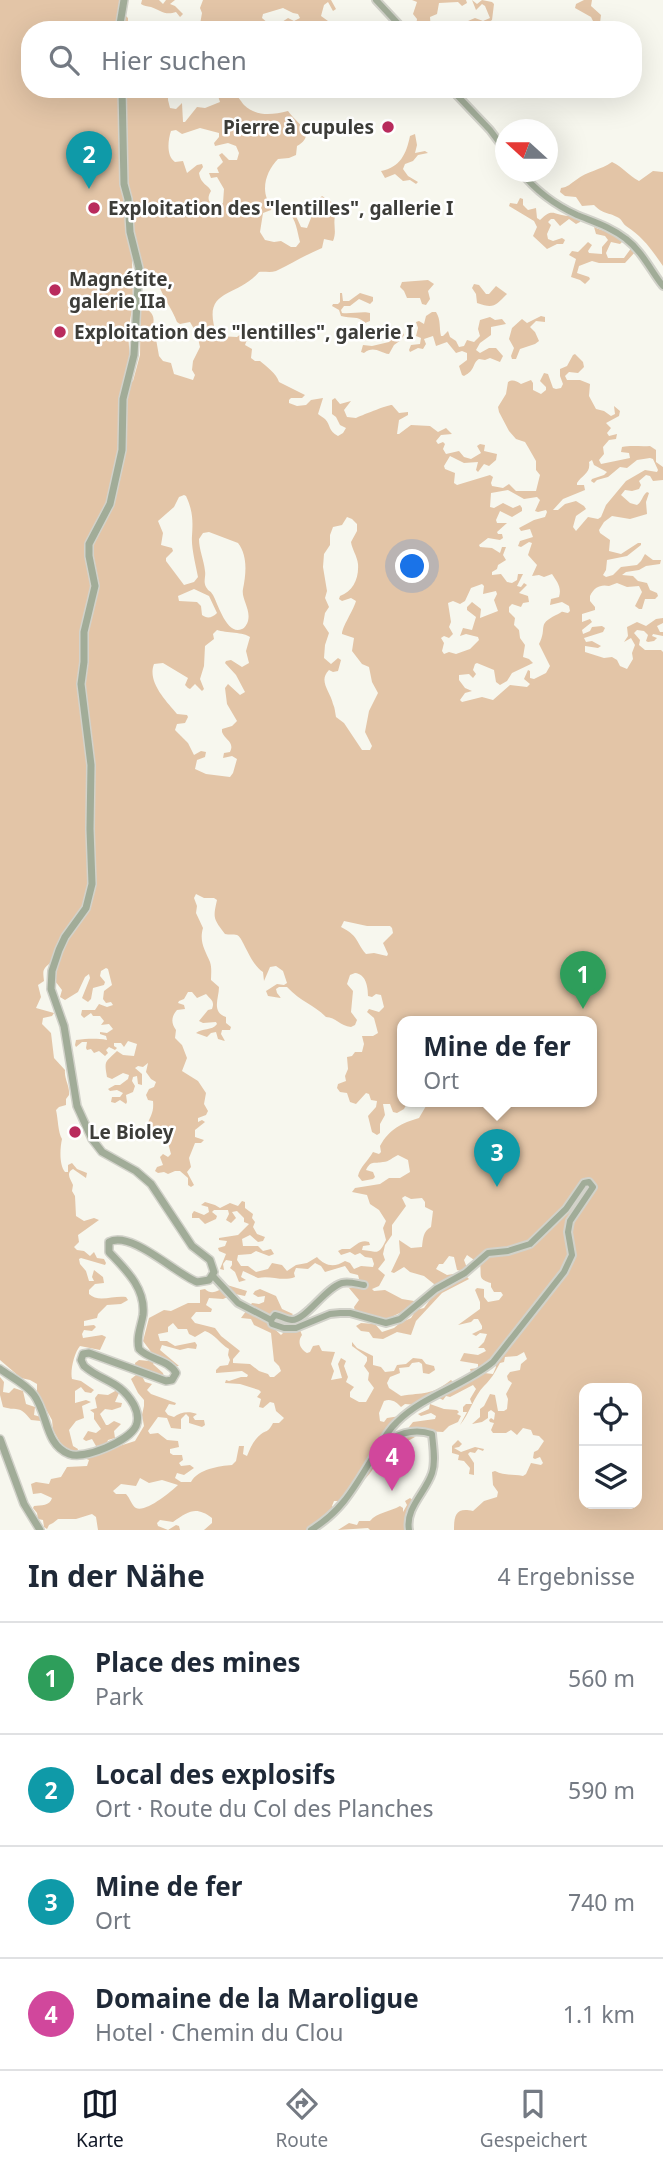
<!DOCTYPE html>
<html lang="de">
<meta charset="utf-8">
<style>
body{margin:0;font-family:"Noto Sans",sans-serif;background:#f6f6f7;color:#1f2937}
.controls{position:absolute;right:21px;bottom:21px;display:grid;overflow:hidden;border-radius:14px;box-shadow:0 7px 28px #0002}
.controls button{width:63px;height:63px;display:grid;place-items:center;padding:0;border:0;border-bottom:2px solid #e0e1e3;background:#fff;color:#1f2937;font:35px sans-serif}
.compass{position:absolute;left:495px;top:119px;width:63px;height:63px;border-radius:50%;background:#fff;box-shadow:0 7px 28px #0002;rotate:291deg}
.you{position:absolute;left:413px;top:567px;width:24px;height:24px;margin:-18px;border:5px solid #fff;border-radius:50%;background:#1a73e8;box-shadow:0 0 0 10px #1a73e833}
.badge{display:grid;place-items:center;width:46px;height:46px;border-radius:50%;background:#111827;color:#fff;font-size:23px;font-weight:700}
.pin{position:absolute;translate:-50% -58px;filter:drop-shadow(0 2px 4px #0008)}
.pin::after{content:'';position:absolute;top:37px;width:24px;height:21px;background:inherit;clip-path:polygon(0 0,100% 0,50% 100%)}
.popup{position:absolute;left:397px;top:1016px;width:200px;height:91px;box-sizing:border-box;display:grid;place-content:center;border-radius:14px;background:#fff;filter:drop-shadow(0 2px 5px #0005);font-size:23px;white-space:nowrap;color:#747a83}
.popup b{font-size:26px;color:#1f2937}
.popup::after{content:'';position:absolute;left:50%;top:100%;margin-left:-14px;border:14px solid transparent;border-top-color:#fff}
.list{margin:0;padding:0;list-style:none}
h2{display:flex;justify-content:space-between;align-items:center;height:91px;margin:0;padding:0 28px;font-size:30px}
h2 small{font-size:23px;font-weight:400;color:#747a83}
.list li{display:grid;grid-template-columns:46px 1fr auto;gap:21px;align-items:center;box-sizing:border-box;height:112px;padding:0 28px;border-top:2px solid #e0e1e3}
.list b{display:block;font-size:26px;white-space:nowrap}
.list p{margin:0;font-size:23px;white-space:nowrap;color:#747a83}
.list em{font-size:23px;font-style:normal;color:#747a83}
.icon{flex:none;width:38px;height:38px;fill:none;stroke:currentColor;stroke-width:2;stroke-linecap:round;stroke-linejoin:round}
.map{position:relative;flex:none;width:663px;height:1530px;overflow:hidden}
.search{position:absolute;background:#fff;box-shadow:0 7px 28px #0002;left:21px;right:21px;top:21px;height:77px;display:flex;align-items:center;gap:18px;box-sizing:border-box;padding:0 24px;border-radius:28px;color:#747a83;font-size:26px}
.sheet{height:539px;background:#fff}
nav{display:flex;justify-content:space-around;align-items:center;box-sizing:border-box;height:98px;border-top:2px solid #e0e1e3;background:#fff;font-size:19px;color:#747a83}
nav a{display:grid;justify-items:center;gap:4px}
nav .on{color:#111827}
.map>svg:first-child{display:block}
</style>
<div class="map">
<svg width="663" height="1530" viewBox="0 0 663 1530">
<rect width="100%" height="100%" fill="#f7f7ee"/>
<path fill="#e3c5a7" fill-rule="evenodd" d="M0 0H121L118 15H125L128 18V27L131 30H30V89H168V100L170 108 176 109 182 103 183 122H185L197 107 205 108 220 102 218 96 202 89H221C227 96 230 92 236 96 240 98 241 102 244 105 257 117 272 115 288 111 296 123 318 134 297 146L296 155 289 158 278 159C266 171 259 192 272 207L271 210 263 213 260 232 265 240 274 242 281 241 291 247H296L300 242C297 231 296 218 288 213L295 214 301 227 307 228 315 208 326 203 320 198 322 196 333 203 331 211 335 216C333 226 337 231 333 241L324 239 322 248C305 255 291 264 276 271 270 273 264 271 259 272 236 299 200 287 217 336L237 337 243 332 254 330 255 332 248 337 245 345 252 349 251 358 255 361H260C267 367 276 373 279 382L305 395 302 398H291L289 400V403L297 406 306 405 311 400 323 398 318 414C320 416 323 417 325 419 331 425 328 431 338 436L343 433 346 428 340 425 336 417 332 414V400L335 398 340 404 351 401 344 410 347 417 356 418C360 416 387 405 392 405L399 413 408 412V415L399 420 397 434H399L411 425 430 426 438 432 446 428 452 434 441 435 436 441 438 444 443 442 445 444 443 449 446 454 459 451 464 457 471 459 481 453 477 446 480 444 485 445 484 451 497 454 496 460 489 466 484 464 478 472 476 470 478 462 464 463 450 456 444 466 445 469 455 473 454 483 457 485 490 475 493 477 491 483 492 486 503 488 509 484 516 491H536L540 475 536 470V461L528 447 525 442 516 439 509 431 499 412 498 407 506 394 508 382C513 379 516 381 521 384L531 380 533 383V390L541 394 546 390V387L540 381 544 373 548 374 553 388 556 389 561 388 563 384 560 376V369L567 366 573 355 575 354 583 362 584 367 578 373 569 372 565 376 567 380H580L590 384 589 396 596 409 604 411 611 416 615 414 614 406 620 411 619 416 606 423 611 428 607 433 609 436 617 434 616 439 609 440 603 447 604 454 599 460 601 464 630 458 629 453 621 452 622 447C632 445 641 447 650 446L656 450V462L663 467V480L653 481 650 476 646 475 639 481 641 485 639 489 632 491 625 490 621 495 630 503 637 505C642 502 642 496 647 492L649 493 646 502 647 514 630 519 612 516 604 522 599 530 600 533 610 540 609 551 621 554 638 543H641V545L627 556 607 560 606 570 603 575 606 577 613 575 621 567 637 565 641 561 645 554 653 560H661L660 564 646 566 639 570 626 572 622 575 633 576 638 581 647 583 650 590 657 593 658 596 655 599H645L642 609H639L635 606 642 592 639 586 627 587 617 583 609 586C601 584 594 587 590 596V601L595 607V610L582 614V622L590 619 592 622 582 630 583 634 590 631 592 627 602 626 605 628 603 632 584 638 586 642 592 641 601 646 598 648 585 646V652L604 658 612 657 617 660 620 666 627 669 633 659 632 653 635 645 631 638 624 642 628 636 627 627 637 622 646 626 656 619 663 618V623L657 626 660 632H663V636L653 634 652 636 657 638 654 641 648 642 646 641 648 635 644 631 637 630 634 633 640 640 639 645 645 650H661L663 652V1530H454C454 1515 456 1507 473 1511L484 1501 497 1497 498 1492 493 1485 492 1472 495 1471C505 1476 513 1474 523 1476L526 1474 531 1463 541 1465 543 1463 540 1457 535 1459 533 1458 534 1452 538 1450 544 1441 539 1436 533 1435 531 1430 523 1428 517 1435 511 1430 506 1433H493L491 1430 494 1423 490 1422 489 1420 491 1418 494 1420 495 1413 491 1410 488 1412V1418L482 1422 472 1424 480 1417V1409L484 1406 490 1394 495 1395 498 1411H504L507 1409 508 1399 506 1394 512 1383 508 1380 507 1376 510 1372 520 1370 521 1364 527 1359 524 1352 517 1356 505 1357 504 1362 500 1363C494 1374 492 1378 484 1386 474 1396 470 1413 460 1425L467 1412H463V1407L466 1404H472L470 1399 476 1389 473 1385 450 1397 446 1396 443 1400 437 1397 417 1405 405 1404 401 1407C397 1403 392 1398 384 1401L379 1413 380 1421 384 1422 387 1418 400 1416 387 1428 377 1446 373 1448 372 1462 375 1461 395 1438 401 1439 405 1435 415 1437C409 1440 403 1444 396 1446L394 1452 387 1457 380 1467H374C371 1472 367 1478 362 1481 354 1485 347 1485 347 1496L342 1501H334L332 1506 335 1510 306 1530H204L212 1523V1518C196 1506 189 1511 173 1522L160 1520 157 1523 158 1526 168 1530 176 1525 179 1526 180 1530H98L96 1517 92 1514 76 1519H58L53 1523 49 1525 47 1529 44 1527 43 1520 38 1519 37 1513 33 1508 34 1506C41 1505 50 1506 52 1498L41 1493 33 1494 31 1484 36 1482 49 1484 51 1479 61 1477 67 1467 87 1466 89 1460 84 1458V1450L95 1454 107 1450 103 1445 96 1446 92 1439 86 1441 83 1439 88 1431 96 1433 101 1429 94 1419V1413L90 1410 97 1408 95 1398 98 1394 108 1395 117 1390 119 1393 115 1402 122 1403 121 1407 112 1410 105 1409 100 1414 106 1425H108L114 1421 121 1424 114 1431 115 1438 108 1440 106 1445 110 1449 135 1441 144 1426 142 1415 144 1406V1400L138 1393 131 1379 136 1375 135 1363 139 1360 149 1361 152 1353 143 1341 149 1318 164 1310 171 1311 188 1303H200V1290L205 1289C212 1296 220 1290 227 1285L247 1291 245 1296 235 1294 223 1299 209 1298 206 1305 212 1309 211 1312H196L191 1318 195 1323 215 1328 221 1336 240 1351 233 1359V1363L250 1364 259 1371 268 1374 270 1377H274L281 1371 279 1366 274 1361 271 1333 254 1325 251 1319 241 1318 252 1303 259 1304 264 1302 265 1296 258 1297 253 1294 255 1291 260 1289 276 1296 282 1309 293 1314 290 1317 276 1312 267 1315 265 1320 281 1335 285 1331 300 1330 302 1335C297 1342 300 1349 307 1353L310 1352 313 1346 319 1345 322 1351 335 1352 331 1364 334 1371 331 1380 342 1378 338 1364 341 1358 346 1361 344 1366 348 1377 346 1382 354 1387 350 1392V1397L359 1402H366L374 1388 368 1380 369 1373 364 1366 367 1361V1357L352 1346V1342L357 1348 373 1356V1365L381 1367 385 1372 394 1371 397 1365 406 1364 413 1358 422 1359 426 1364 434 1366 435 1370 429 1374 423 1373 422 1364 419 1362 412 1363 409 1367 399 1368 400 1373 390 1377 387 1383 389 1388 401 1396C424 1392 431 1396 451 1380L454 1383 453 1387 454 1391 484 1373 493 1374 496 1367 495 1363 474 1373 471 1372 470 1369 478 1368V1364L460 1361 464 1353 478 1355 486 1351 484 1348H478L484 1342 487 1334 480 1333 476 1336 472 1334 482 1329V1326L478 1319H474L471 1322 458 1325 480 1309V1302L475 1290 477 1288 484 1289V1297L488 1302 499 1300 503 1295 501 1292H494L491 1287V1283C477 1279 482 1276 480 1264L467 1255 464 1260 467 1268 461 1271 457 1270 454 1257 449 1256 443 1264H439L436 1269 447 1275 453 1274 454 1276 437 1284H434L424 1276 410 1272 404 1267 394 1273 391 1272 400 1253 399 1240 411 1248 422 1247C423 1239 423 1231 431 1227L433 1211 425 1207V1202L422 1198 411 1199 405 1196 402 1198 406 1206 392 1225V1235L385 1245 383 1254 385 1260 378 1269 385 1275 379 1286 372 1289 374 1291 385 1290 402 1299 414 1301 413 1305 404 1311 387 1319 355 1311 354 1307 359 1300 349 1288 361 1286 358 1275 350 1273 345 1266 325 1272 321 1266 315 1263 308 1269 296 1268 294 1273 295 1277C282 1282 271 1275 258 1278L243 1271 241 1277 246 1280 239 1282 235 1272 230 1268 232 1265V1261L226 1260 223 1264 224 1270 220 1269 226 1254 219 1251 218 1248 225 1246 227 1241 219 1240V1238L238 1235 249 1224 244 1222V1218L237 1211 232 1212 236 1218 231 1223 226 1220 229 1214 228 1210H214L212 1212 217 1216 216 1219 205 1224 199 1218H192V1214L194 1211 204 1215 209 1212 208 1207 201 1205 205 1202 215 1205 220 1208 230 1203 238 1206 242 1201 245 1202V1208L253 1214 252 1218 255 1222 253 1227 257 1234 265 1237 263 1241 258 1242 250 1235 242 1239 243 1246H258L263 1251 271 1249 274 1254 269 1256 256 1251 251 1254 238 1255 237 1260 241 1266H248L256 1272 268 1269 272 1263 282 1265 287 1271 296 1265 307 1263 317 1257C325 1266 334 1268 345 1261L350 1263 354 1269 361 1266 373 1267 374 1264 372 1258 365 1257 360 1253 355 1255 350 1252 341 1255 338 1251 342 1249H350C356 1245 361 1239 369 1242L370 1245 363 1246 362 1250C377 1251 378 1257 386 1240L383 1228 386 1221 379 1210 370 1204 367 1195 352 1192 355 1188 380 1184 389 1178H400L410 1172 408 1160 398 1155C393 1157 389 1162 383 1162 374 1164 371 1160 366 1170L373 1172 375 1177 373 1179 362 1181 358 1176C360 1167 368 1161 373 1152L379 1154 381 1152 380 1146C389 1129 402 1123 419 1118L426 1106 425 1101H592V1021H402V1101H408L404 1109 397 1113 393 1112 390 1104H383L385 1115 380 1124V1133L377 1135 372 1132 368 1116 376 1107 377 1101 371 1100 369 1094 366 1093 356 1104 350 1102 347 1093 340 1092 337 1088 338 1084 346 1081 345 1076 348 1069 347 1057 352 1056 355 1052H362L364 1044 362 1036H373L378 1033 374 1018 367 1012 369 1009 379 1012 384 1007 381 995 376 994 372 997 368 996C368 987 366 974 355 973L350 975 347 984 353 991 351 1012 357 1020 355 1025 351 1027C340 1026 336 1017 326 1017 313 1004 301 1002 287 987H279L276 989 277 993 281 998 268 996 266 991 277 984 284 985 287 983 283 971 276 966 270 967 264 981 263 972C250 964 243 937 237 935 233 934 229 935 225 934 213 918 213 918 217 900L214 898H204L196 894 194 898 197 906 196 913 203 928C199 942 205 950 210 962 212 968 211 974 211 980L219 987C219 998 211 1012 226 1017V1023L231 1027 230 1030H222L221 1034 225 1041 218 1039 216 1032 211 1033 207 1037 196 1033C202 1028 212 1031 217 1024L216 1022 203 1023 199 1021 208 1010 212 1009C215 1001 211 1000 206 994L197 998 192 992H188L184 999 179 1001 178 1003 184 1005 185 1009 177 1010C171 1017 171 1023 176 1030L175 1038 182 1045 187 1058 182 1071 198 1081 206 1093 204 1104 208 1111 206 1115 198 1118V1122L202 1120 205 1122 195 1130V1137L204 1140 201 1143H195L189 1158 191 1167 187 1172 194 1185 191 1187 188 1185V1178L180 1171H175L168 1174 164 1172 158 1173 155 1171 157 1167 163 1165 160 1157 163 1154 168 1157 171 1154 166 1136 160 1135 157 1137 147 1125C151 1115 154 1112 153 1101L148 1100 146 1095 149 1089 154 1087 156 1082 151 1079 146 1072 148 1063 143 1067 138 1066 135 1068 142 1074V1085L138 1084 137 1076 133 1077 132 1081 135 1086 133 1092 126 1095 127 1102 126 1104 120 1100 115 1103 111 1102 112 1097H120L123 1093 117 1090 110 1091 108 1089 115 1085H120L128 1079 129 1075 123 1073 112 1079 107 1077C104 1060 105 1063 117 1051L123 1055 134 1056 137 1044 128 1041 124 1047 121 1043H114V1046L117 1048 115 1050 109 1047 106 1050 108 1053 105 1056 99 1051 94 1053 91 1049 87 1050 86 1048 87 1042H82L76 1047 75 1045 76 1040C87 1039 95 1038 107 1040L106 1036 100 1034V1032L107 1033 113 1029 109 1024 101 1025 104 1021 100 1016H93L91 1013 84 1018 81 1015 82 1010H95L99 1004 107 1007 113 1005 111 1002 106 1003 103 999 104 991 112 985 108 969 106 968 101 971 100 976 105 982 104 985 93 988 91 999 88 1002 82 998 90 978 89 974 85 977 78 992 65 1000 60 997 62 990 55 981 58 965 50 963C42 970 43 971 44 981L38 985 41 997 36 1008 54 1013 52 1016 43 1018 42 1024 51 1033 54 1058 65 1070C64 1079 70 1086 69 1095L66 1099V1105L59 1107 56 1110C58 1118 58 1133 62 1139 60 1148 59 1165 65 1172H68V1165L72 1163 77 1169 87 1173 86 1178 73 1169C65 1173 71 1180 73 1185L72 1191 75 1196 76 1216 84 1221 94 1218 99 1220 78 1235 79 1242 74 1247 77 1250 84 1251 90 1256 94 1252 97 1258 104 1259 106 1263 105 1265 81 1258 79 1259 80 1264 86 1271 89 1281H94L92 1277 94 1270 103 1277 104 1283 95 1284 89 1290V1294C98 1303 114 1295 126 1297L128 1300 121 1304 107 1305 98 1314 97 1318 84 1321V1326L94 1325 96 1327 92 1331 84 1330 82 1334 83 1338 102 1335 106 1337 100 1350 80 1346C74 1353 70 1371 72 1379L81 1381 94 1390 91 1393 85 1392 81 1387 75 1391V1403L86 1400 91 1402 82 1406 84 1418 76 1421 69 1430 73 1446 78 1449 77 1452 70 1451 61 1444 53 1430 52 1420 37 1393V1384L30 1380 21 1378 0 1360ZM200 128 219 133V137L214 143 215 146 228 143 236 146 239 153 237 160H229L222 153 219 155 223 162 217 168 219 173H209L211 178 217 177 224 189 223 203 217 207C209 204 206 199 211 191 208 184 201 185 199 173L203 167 202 164 197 165 187 173 183 161 175 162C166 156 168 140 171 131L176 130 182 134ZM137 258 149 278 158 282C162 297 172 308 177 322L180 324 190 322 197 334 200 347 193 361 192 370 195 375 193 380 174 374 171 363 163 361 159 356 156 339 148 338 142 333 143 329 153 325C156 311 147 313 144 303 143 299 143 296 143 292L141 293 140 355 133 381 130 383 125 377 130 360 128 333 133 303 132 259ZM650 458 653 459 658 470 657 472 645 470 626 481 606 505 601 517 598 519 588 517 576 531 573 527 576 516 586 509 584 506 576 501 565 504 558 510H553L563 499 585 490 584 485H577V483C582 475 591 473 589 462L592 460 594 465 607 472 604 475 592 479 591 481 594 483 597 480 608 477 620 467 627 468 637 460ZM508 490 524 499 537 497 540 500 535 511 538 512 546 510 547 512 545 517 534 520 519 528 521 531 530 529 533 537 520 541 518 546 521 547 529 542 532 543 528 555 537 565 532 576 539 575 544 577 552 574C557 582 562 587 559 597L551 599 550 605 562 602 569 606 570 611 568 613C558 611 565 611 556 615 536 625 548 627 539 644L550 666 546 673 534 679 530 678V671L528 670 524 679 530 684 527 687 510 685 493 700 482 697 462 702 460 700 465 693 472 691 465 688 459 680V675L469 674 473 678 476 674 473 670 475 664 477 663 494 670 496 682 500 685 507 681 512 673 533 663 529 659 523 657 525 645 520 638 519 630 514 625 515 618 509 612V607L512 604 521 607 523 603 529 602 528 596 519 593 527 585 524 583 521 587 517 586 523 574H518L517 580 512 583 507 582 501 574 492 575V572L497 569 498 565 506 560 503 555 506 547H502L500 553 492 548 480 547 479 545 488 538 500 540 503 538 502 534H498L497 532 507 523H497L496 520 500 511 512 517 522 511V508L520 505 513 508 503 503 494 508 490 507 491 493ZM184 495 186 496C193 511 193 521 192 536 191 547 196 566 198 577L194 582 184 585 166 561V558L173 551 172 548 161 545 163 533 158 521 174 507 179 497ZM347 517 352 519 357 524V531L351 542C352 549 357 556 358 564 359 579 353 591 340 596L339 599 342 601 351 598 356 601C353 611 342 627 342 634L354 638 352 651 362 664 369 667 372 682 378 693 369 711 365 732 372 746 370 750H362L344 723 336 717C335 712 335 708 333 704 330 691 318 681 329 670L333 672 338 671 341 660 338 658 331 664 324 658 325 645 329 633 323 624 325 613 329 607 325 598 327 591 323 567 324 554 330 545V535L333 527 342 525ZM209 532 238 543C248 556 246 574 243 589 241 599 251 609 248 621 247 624 245 628 242 629 227 636 218 604 213 595 210 590 209 592 206 587 203 581 206 577 205 571 204 560 199 550 199 539L203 533ZM482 584 484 586 483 594 496 591 497 594 494 600 498 611 480 618 481 609 472 602 467 607V610L476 617 472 630 463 628 460 636 466 634 478 637 479 640 470 649 456 654 449 652 444 654 442 651 444 643 441 638 444 636 449 638 453 634 449 627 451 622 448 603 453 601 460 604 465 601 471 588ZM194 589 209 596 217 613C212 618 207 619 202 615L201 606 197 602 179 601 178 596ZM217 630C226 633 244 632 250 637L246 651 249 663 242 667 231 660 226 661 225 663 236 675 245 692 240 695 228 684 225 688 227 704 237 721 232 726 222 729V732C225 740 235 742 230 752L224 753 223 758 232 756 237 759 233 773 230 777 206 774 195 769 197 760 205 757 206 752 201 751 194 755 188 743 175 730 177 724 185 723 188 717 187 715 177 714C166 701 147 682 154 664L163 663 188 678 185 685 188 688 190 689 195 684 202 691 204 689 200 679 204 666 205 646 214 639 213 634ZM344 921 367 926H390L392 928 393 933 383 943 388 954 387 956 374 953 366 954C355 941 359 936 341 927ZM173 1323 178 1329H187L189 1334 195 1337 205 1331C215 1334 220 1344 229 1349L228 1355 230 1360 228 1365 220 1366 216 1370V1373L242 1371 248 1375 247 1377H241L229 1381 226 1380 225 1383 240 1384 259 1390 261 1392 257 1397 261 1399 259 1407 263 1408 270 1402 274 1403 276 1411 284 1418 279 1423H273C267 1434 267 1429 260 1435 253 1441 250 1449 247 1456L243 1454 244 1446H239L236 1461 232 1465C219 1466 198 1469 191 1482H181L175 1478 177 1473 184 1475 194 1468 190 1465 181 1466 179 1463 183 1460 182 1455H173L170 1453V1449L179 1447 178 1441 167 1440 158 1433 150 1434 148 1431 158 1417 167 1418 171 1428 181 1429V1419L186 1414 189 1417V1423L202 1427 205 1425 204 1420H195L193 1417 197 1414C189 1411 180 1412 174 1417L168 1415 165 1411 169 1404 175 1405 176 1403 151 1394 147 1390 152 1384 145 1382 143 1378 144 1372 164 1377 163 1373 153 1364 157 1358 173 1366H179L160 1350 162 1345 180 1350 188 1348 196 1349 197 1345 195 1342 175 1346 167 1341H160L158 1334 168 1332V1327ZM584 1388H637V1504H584ZM140 1478 149 1483 162 1480 178 1485C171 1492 145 1513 136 1508 132 1506 130 1498 126 1494H116L113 1491 121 1484 136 1486Z
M142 0H159L163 4 166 0H175L170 4 175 6 183 14 180 17 176 12C165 16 160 10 151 7 147 6 144 6 141 4Z
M203 0H331L336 9 333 11 328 2 324 5 321 16 328 21 327 30 320 29 314 22H305L293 30 286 27 273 30 271 26 274 23 279 24 288 18 294 21 300 18 298 14 293 13 283 8 263 14 262 18 269 24 258 30H199L202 13 200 8Z
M412 0H466L467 3 462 6 458 2 439 3 437 14 430 17 431 30H419L416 26 417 19 413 14 417 2Z
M472 0 477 4 482 0 492 2 494 4 492 20 483 26V30H461V24L475 18 483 21 490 18 485 6 482 4 476 10Z
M584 0H592L591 6 601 15 600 23H594L591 17 575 8 576 4Z
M415 134 417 145 415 153 425 151 428 153 418 155 413 161 405 164 403 169 408 176 418 182 416 184 410 180 403 181 395 174 385 178 381 171C400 167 406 155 410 136Z
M612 162C623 167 628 175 639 181L653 171 663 172V266C651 249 644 238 626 226 623 224 622 220 619 218 609 212 604 215 594 205L582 206 576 197 565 196 560 192 561 188C568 187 570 184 576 180 587 171 601 170 612 162Z
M520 198 523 199V205L528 210 536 208 537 218 540 220C553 207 553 215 569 216 579 217 571 213 581 219L580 222 576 224 569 219 560 226 554 219H551L548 222 551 225 547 234 548 239 553 241 562 238 565 240 563 244H557L547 249 533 236 537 227 534 221 509 206 510 203 517 204Z
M594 227C604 232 615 232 624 240L620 244 611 242 606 253 608 258H624L632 247 636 251 625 263H599L592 261 579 266 577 273 589 277 590 279 585 284 580 280 571 277 576 259 569 255 572 251 578 252 588 242 592 245 588 251 589 253 602 254V247L608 240 605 236 596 234Z
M428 280 434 284 428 291 430 299 426 305 422 304 420 298H407L404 291 400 287 402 282Z
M474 284 479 285 486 294H489L496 286 507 294C495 306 494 309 477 303L476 294 472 288Z
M340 293H342L343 301H349L360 293 373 297V301L370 304 359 299 350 306H344L341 310 342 313C351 314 364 311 370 313V321L365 323C358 315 351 319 341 316L339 310 332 306 333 304H338L340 302Z
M432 312H436C441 320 439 327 441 336H443L448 331 450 337 456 341 459 347 464 346 467 340 474 342 480 336 478 329 480 320 490 317 495 320 502 319 506 324 491 327V335L480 343 476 350 480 353 489 348H496L503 356 500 362 490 358 485 360 479 359C472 363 476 370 464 376L462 375 459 366 467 360V353L462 351 456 353 447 342 436 346 433 336 424 339 426 344 423 349 418 348 410 352 409 350 411 345 420 344 421 338 416 336 418 328 416 322 419 321 424 324 426 316Z
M541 316 545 317V322L536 321 530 327 535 332 539 341 535 344 520 349 516 359H512L511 356 514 348 509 339 512 328 522 319 527 323Z
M397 329H401L404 335 401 340 394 345 389 354C380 353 374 345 364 353L361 352 363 345 372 346 389 342Z
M466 1276 469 1279 442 1293 416 1321 411 1335 397 1332 383 1339 373 1338 369 1332 361 1331 356 1326 361 1323 375 1324 382 1332 394 1328 400 1323 411 1318 416 1310 424 1308 435 1293Z
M0 1377 4 1382 3 1392 9 1393 14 1388 23 1391 26 1404 35 1407 34 1415 41 1417V1421L31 1420C18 1404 20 1412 3 1407L0 1395Z
M430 1404 444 1409 457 1410 459 1412 457 1414 461 1416 458 1422 449 1426 443 1432 409 1430V1427L413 1422 435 1419 436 1416 431 1413 421 1416 418 1414 429 1409Z
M458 1440 462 1444 459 1447 454 1448 461 1452 475 1447 484 1449 483 1451 478 1449 475 1453 470 1452 468 1454 474 1463V1475L469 1474 470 1468 464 1461 458 1460 459 1455 452 1453V1446Z
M410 1498 414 1501C407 1509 409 1518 405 1527L407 1529 412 1527 414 1530H370L368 1528 338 1530 349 1523 357 1525 359 1521H370C377 1512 390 1512 400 1506L403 1508V1512L407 1505 405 1501Z"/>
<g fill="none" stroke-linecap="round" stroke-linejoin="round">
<g stroke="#d2d2ca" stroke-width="10">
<path id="minor" d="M376 0 404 30
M451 89 490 130 505 150
M521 172C536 191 555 205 577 215 594 222 611 227 626 239 642 251 651 271 663 286
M213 1276 238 1303 271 1320
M382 1449C393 1433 414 1428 432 1434 433 1446 436 1461 432 1473 426 1492 405 1508 409 1530
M311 1530C342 1511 354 1488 373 1457 380 1445 386 1432 397 1422 424 1395 464 1386 493 1362L564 1272 572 1255 568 1232 570 1221 593 1187 589 1182 584 1183 566 1209 530 1244 508 1251 488 1253 465 1273 436 1289 400 1319 386 1323 350 1313H340L330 1314 296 1328H284L272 1324 271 1320 275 1315C281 1316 287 1320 292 1320 306 1320 325 1288 342 1283 349 1281 357 1284 364 1285"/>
</g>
<g stroke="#d2d2ca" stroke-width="10">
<path id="tertiary" d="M119 30 124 0
M0 1369C11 1377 26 1384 34 1395 48 1414 45 1445 69 1454 84 1460 129 1441 136 1426 139 1419 137 1411 134 1405 120 1380 102 1382 84 1366L81 1360 83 1354 89 1353 166 1381 172 1380 176 1373C168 1359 149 1360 139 1349 136 1337 141 1327 143 1315 146 1288 125 1269 109 1252V1242C131 1230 176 1274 197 1282L209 1280 214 1272 210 1260 192 1246 151 1184 136 1171 102 1152 92 1139 77 1106 64 1026 51 989 52 971 59 950 65 937 86 908 92 884 90 829 91 765 81 684 84 662V632L95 586 89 556V544L110 504 122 450 123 399 134 355 139 268 130 232 128 199 124 184 122 89
M0 1439 24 1504 40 1530"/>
</g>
<use href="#minor" stroke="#a1ac98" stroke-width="6"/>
<use href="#tertiary" stroke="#a1ac98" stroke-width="7"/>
</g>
<g fill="#b92b5d" stroke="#fff" stroke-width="2.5">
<circle cx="388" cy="127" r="7"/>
<circle cx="94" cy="208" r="7"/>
<circle cx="55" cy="290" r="7"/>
<circle cx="60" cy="332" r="7"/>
<circle cx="75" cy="1132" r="7"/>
</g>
<g text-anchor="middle" stroke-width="5" stroke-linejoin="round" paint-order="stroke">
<g font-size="19" font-weight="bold" fill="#3d3d39" stroke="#fff" text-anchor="start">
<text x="374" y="134" text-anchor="end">Pierre à cupules</text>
<text x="108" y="215">Exploitation des "lentilles", gallerie I</text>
<text x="69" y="286">Magnétite,<tspan x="69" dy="22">galerie IIa</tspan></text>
<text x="74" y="339">Exploitation des "lentilles", galerie I</text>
<text x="89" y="1139">Le Bioley</text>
</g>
</g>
</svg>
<div class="controls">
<button><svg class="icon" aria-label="locate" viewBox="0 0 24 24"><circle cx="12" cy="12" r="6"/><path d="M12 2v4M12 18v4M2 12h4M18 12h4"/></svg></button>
<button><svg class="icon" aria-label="layers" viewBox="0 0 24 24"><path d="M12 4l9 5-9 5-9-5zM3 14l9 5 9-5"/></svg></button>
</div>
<svg class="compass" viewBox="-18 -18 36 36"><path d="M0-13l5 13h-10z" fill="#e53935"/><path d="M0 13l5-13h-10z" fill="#747a83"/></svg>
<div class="you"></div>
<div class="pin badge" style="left:583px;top:1009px;background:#2e9e5b">1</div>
<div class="pin badge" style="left:89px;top:189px;background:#0f9aa8">2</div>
<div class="pin badge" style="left:497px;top:1187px;background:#0f9aa8">3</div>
<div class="popup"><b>Mine de fer</b>Ort</div>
<div class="pin badge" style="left:392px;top:1491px;background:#d1479c">4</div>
<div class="search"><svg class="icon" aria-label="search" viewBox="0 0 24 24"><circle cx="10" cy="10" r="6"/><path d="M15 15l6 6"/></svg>Hier suchen</div>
</div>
<section class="sheet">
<h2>In der Nähe<small>4 Ergebnisse</small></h2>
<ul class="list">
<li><span class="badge" style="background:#2e9e5b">1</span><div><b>Place des mines</b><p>Park</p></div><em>560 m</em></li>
<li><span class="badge" style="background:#0f9aa8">2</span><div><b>Local des explosifs</b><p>Ort · Route du Col des Planches</p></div><em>590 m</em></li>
<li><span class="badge" style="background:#0f9aa8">3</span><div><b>Mine de fer</b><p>Ort</p></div><em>740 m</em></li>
<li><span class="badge" style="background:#d1479c">4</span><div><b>Domaine de la Maroligue</b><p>Hotel · Chemin du Clou</p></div><em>1.1 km</em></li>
</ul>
</section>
<nav>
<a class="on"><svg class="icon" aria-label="map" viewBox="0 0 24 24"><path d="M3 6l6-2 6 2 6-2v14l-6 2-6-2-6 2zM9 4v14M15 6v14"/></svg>Karte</a>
<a><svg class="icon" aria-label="directions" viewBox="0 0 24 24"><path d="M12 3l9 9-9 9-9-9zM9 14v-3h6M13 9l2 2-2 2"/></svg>Route</a>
<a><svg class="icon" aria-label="saved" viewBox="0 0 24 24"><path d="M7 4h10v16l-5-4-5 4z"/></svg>Gespeichert</a>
</nav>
